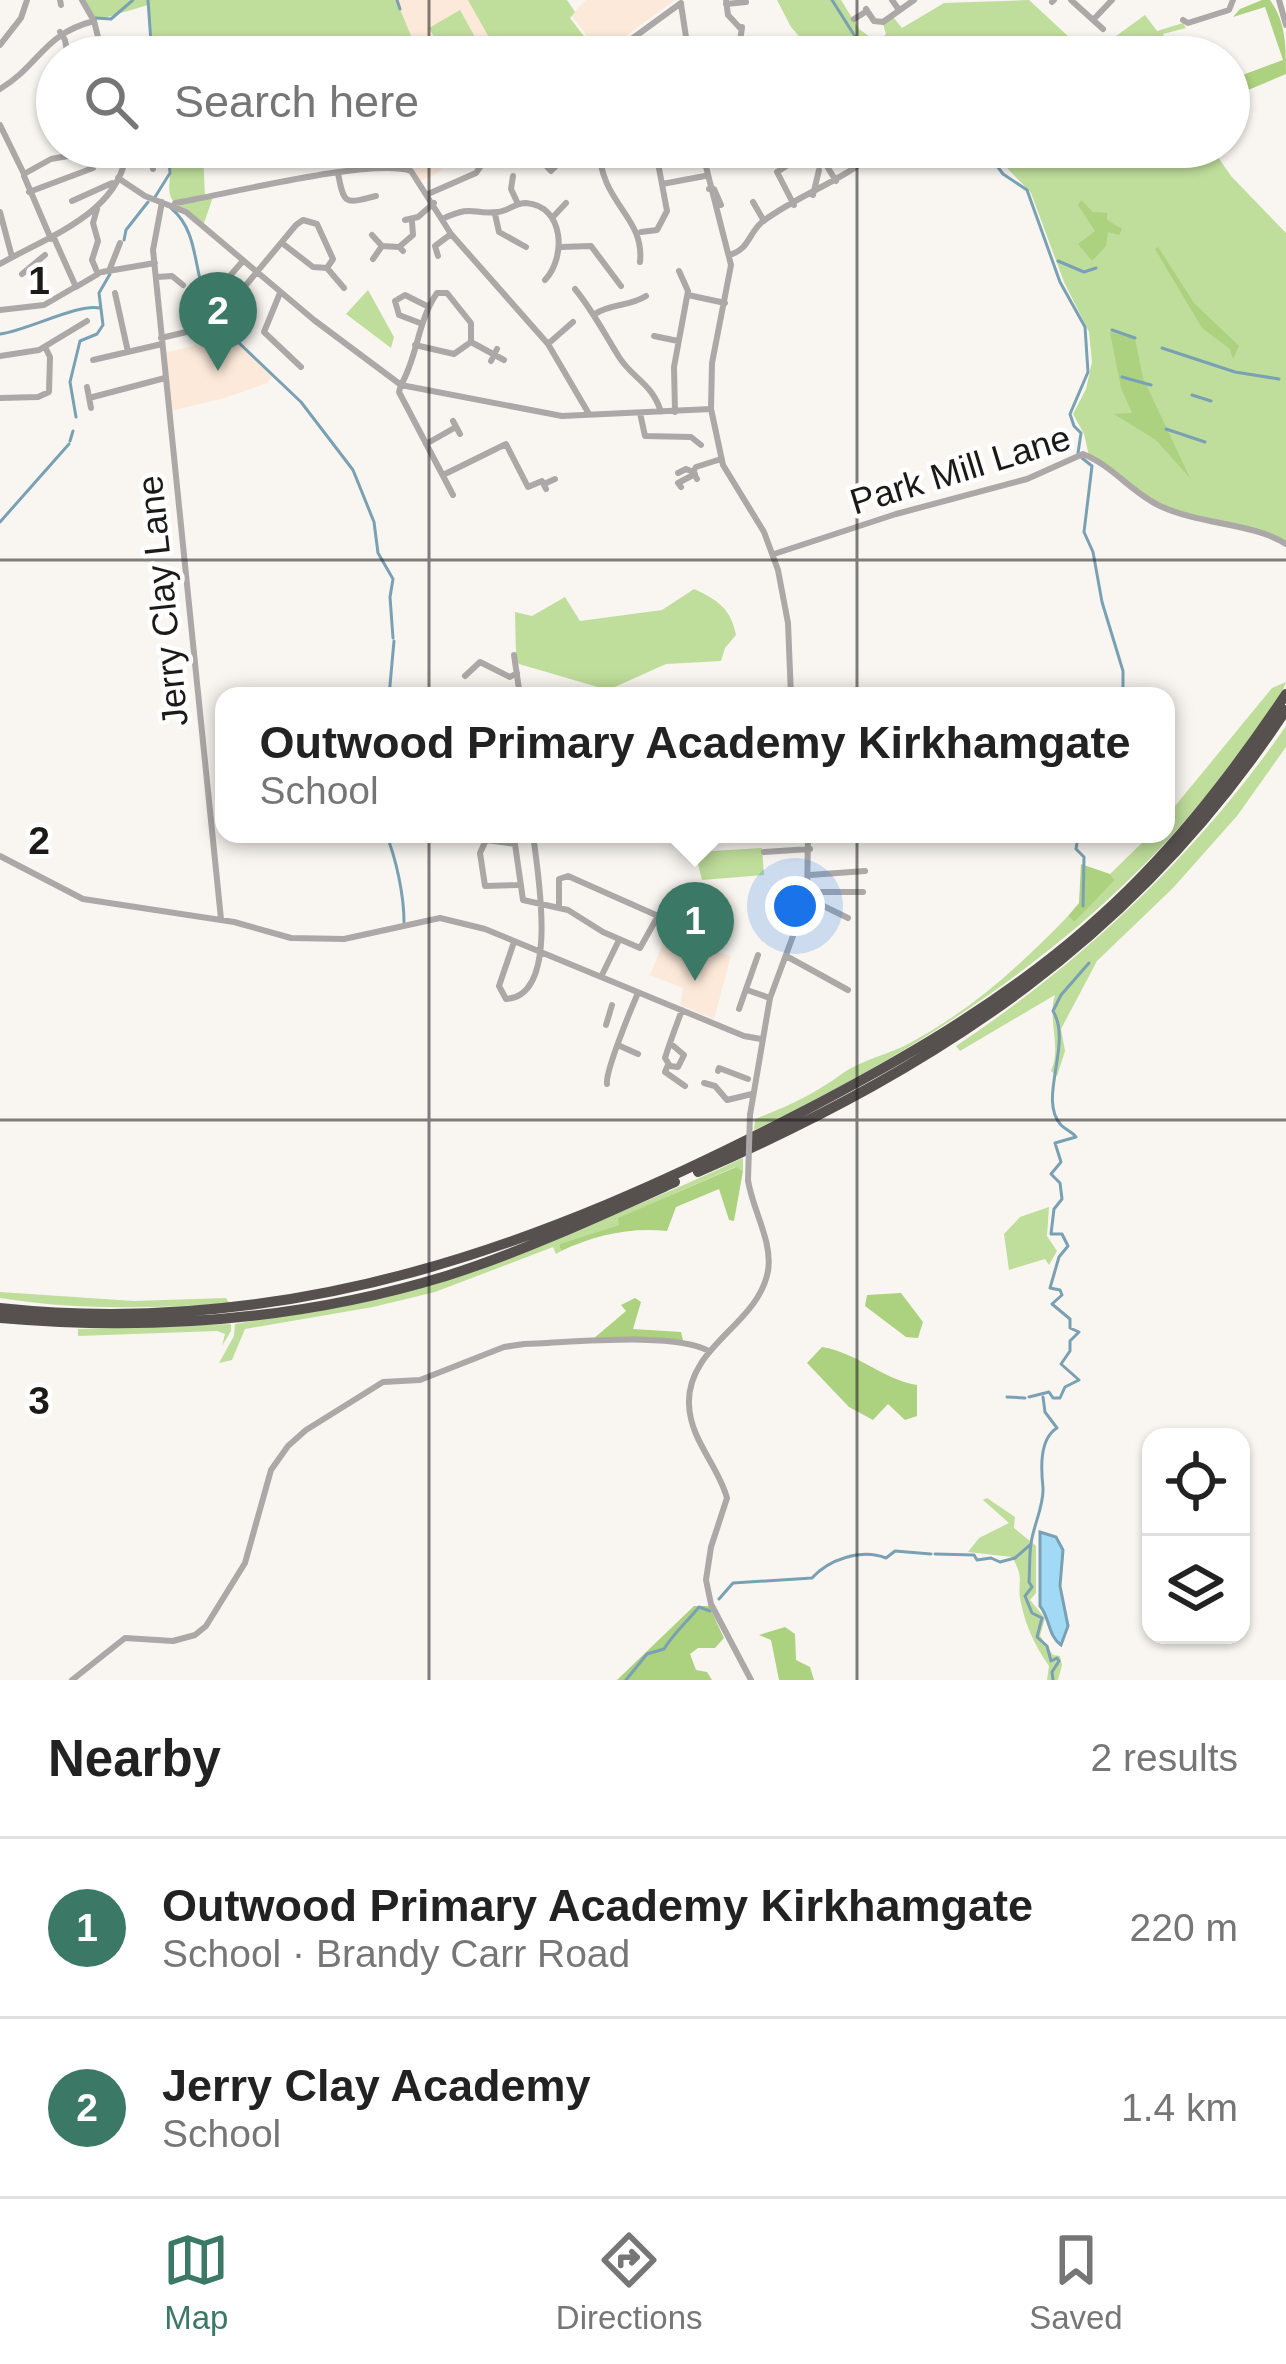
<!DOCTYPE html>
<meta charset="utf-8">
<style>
body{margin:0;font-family:Arial,sans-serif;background:#f6f6f6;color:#222}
.controls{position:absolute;right:36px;bottom:36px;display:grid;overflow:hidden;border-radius:24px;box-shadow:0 3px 9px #0004}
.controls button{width:108px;height:108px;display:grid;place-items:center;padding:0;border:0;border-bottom:3px solid #e0e0e0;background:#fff;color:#222;font:60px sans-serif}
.you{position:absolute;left:795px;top:906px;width:42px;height:42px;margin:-30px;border:9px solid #fff;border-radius:50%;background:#1a73e8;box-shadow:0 0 0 18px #1a73e833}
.badge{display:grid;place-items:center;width:78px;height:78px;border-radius:50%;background:#3b7865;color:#fff;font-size:39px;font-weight:700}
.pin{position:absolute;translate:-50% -99px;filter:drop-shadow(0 3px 6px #0008)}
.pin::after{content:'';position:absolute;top:63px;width:42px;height:36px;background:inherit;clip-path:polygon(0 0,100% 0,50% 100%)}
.popup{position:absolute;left:215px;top:687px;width:960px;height:156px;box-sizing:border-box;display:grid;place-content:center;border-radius:24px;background:#fff;filter:drop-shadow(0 3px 9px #0005);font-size:39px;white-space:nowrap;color:#767676}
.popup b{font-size:45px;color:#222}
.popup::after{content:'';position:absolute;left:50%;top:100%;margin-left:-24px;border:24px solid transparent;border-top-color:#fff}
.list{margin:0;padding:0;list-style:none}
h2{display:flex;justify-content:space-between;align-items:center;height:156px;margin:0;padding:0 48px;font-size:51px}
h2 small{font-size:39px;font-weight:400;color:#767676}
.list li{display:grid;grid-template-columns:78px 1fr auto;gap:36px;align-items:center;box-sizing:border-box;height:180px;padding:0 48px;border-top:3px solid #e0e0e0}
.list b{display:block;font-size:45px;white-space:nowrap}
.list p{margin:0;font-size:39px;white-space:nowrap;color:#767676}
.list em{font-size:39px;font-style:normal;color:#767676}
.icon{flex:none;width:66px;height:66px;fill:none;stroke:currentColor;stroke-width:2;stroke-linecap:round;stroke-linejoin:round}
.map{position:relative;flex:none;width:1286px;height:1680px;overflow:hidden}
.search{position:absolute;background:#fff;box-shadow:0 3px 9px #0004;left:36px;right:36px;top:36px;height:132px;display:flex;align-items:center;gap:30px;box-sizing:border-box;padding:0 42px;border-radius:66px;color:#767676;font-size:45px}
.sheet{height:516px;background:#fff}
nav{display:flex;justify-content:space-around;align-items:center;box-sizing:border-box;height:168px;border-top:3px solid #e0e0e0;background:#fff;font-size:33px;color:#767676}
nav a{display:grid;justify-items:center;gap:6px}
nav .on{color:#3b7865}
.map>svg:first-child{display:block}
</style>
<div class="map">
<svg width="1286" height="1680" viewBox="0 0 1286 1680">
<rect width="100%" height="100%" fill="#f9f6f1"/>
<path fill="#fce9d9" d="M148 0H469L500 57H152Z
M586 0H675L601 54 571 15Z
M335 147H464L436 174 420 181 407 169 349 171 346 157Z
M232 337 275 375 267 383 225 398 170 411 163 353Z
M665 938 731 956 714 1019 680 1005 683 988 650 975Z"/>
<path fill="#bfdd9b" d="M82 0H396L420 57H331L328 46 308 49V57H152L148 5 94 21Z
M468 0H567L575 12 570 18 600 57H500Z
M777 0H841L859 29 877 42 886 34 883 24 893 17 902 28 944 3 1029 0 1082 49 1116 36 1145 15 1157 31 1183 23 1186 28 1163 34 1172 57H817L791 27Z
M460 10 486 57H445L429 28Z
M172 147 203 150 205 198 213 197 203 226C157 193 171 199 172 147Z
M987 147H1211L1231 176 1286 233V544L1276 537 1163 508 1089 456 1084 434 1073 414 1086 389 1092 362 1089 332 1064 282 1031 193Z
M368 290 394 337 391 348 346 314Z
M694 589C718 600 731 609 736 635L725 648 721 661 666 664 608 690 519 664 516 658 515 612 532 616 565 597 580 621 662 610Z
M1286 682C1276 712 1248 740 1230 765 1107 930 937 1042 754 1130L755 1119C787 1107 818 1092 843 1073 861 1060 890 1054 910 1043 971 1010 1020 966 1068 916L1073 921 1115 880 1110 874 1151 834H1166V817L1272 688Z
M1286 726V747L1237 816 1173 888 1097 961 1061 1029 1065 1051 1057 1076 1051 1071C1062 1047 1047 1020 1055 995L960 1051 956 1046C1086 959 1197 854 1286 726Z
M762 848 764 875 702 880 695 852Z
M743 1158V1171L735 1167 619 1218 620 1225 559 1244 561 1251 556 1254 553 1247 435 1292 373 1307 245 1329 232 1360 219 1363 234 1336 235 1324C412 1297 582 1233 743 1158Z
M1049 1207 1047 1236 1057 1251 1049 1265 1045 1259 1009 1270 1004 1234 1020 1217Z
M0 1292 134 1301 226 1298 229 1303C153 1309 76 1310 0 1298Z
M231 1324V1331L222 1346 225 1334 217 1331 78 1336V1329Z
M987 1498 1015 1517 1014 1528 1036 1546V1593L1030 1600 1045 1618 1040 1636 1053 1655 1060 1656 1062 1665 1058 1680H1047L1049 1666C1035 1646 1026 1627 1021 1603 1016 1581 1026 1581 1012 1557L968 1552 979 1538 1009 1523 983 1500Z"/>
<path fill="#acd17f" d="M1262 0H1270C1286 22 1286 47 1286 74L1229 98V80L1283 60 1265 7 1233 17 1240 9Z
M1081 200 1093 212 1107 213V220L1122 229 1119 235 1108 232 1106 246 1092 261 1078 244 1095 231 1078 205Z
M1158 247 1194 303 1239 346 1233 359 1230 349 1202 328 1155 249Z
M1110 332 1135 339 1143 378 1190 478 1156 440 1114 414 1132 413 1121 388Z
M1081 864 1110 874 1115 880 1074 922 1068 916 1079 903Z
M736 1167 743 1171 734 1221 729 1220 719 1189 676 1207 667 1231C630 1227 595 1235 561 1251L559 1244 619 1225 618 1218Z
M901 1293 923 1322 918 1338 906 1337 865 1306 867 1295Z
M635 1298 641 1302 633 1329 681 1332 683 1340 593 1339 626 1311 621 1305Z
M822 1347C858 1353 882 1379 917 1385V1416L905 1420 888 1404 873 1420 849 1407 807 1363Z
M694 1606H709L724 1638 715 1648H698L690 1654 696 1670 707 1672 712 1680H617Z
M785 1627 795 1634 796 1660 810 1667 814 1680H779L771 1640 759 1635Z"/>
<path fill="#a2daf5" stroke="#7aa0b3" stroke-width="3" d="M1040 1532 1056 1537 1063 1550 1060 1586 1068 1626 1061 1645C1048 1636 1050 1618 1040 1606Z"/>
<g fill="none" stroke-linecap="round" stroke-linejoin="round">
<path stroke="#7aa0b3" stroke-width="3" d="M148 0 152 57
M397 0 400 9
M832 0 868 57
M96 18 111 19 133 0
M983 147 1003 174 1027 190 1060 282 1085 327 1088 372 1070 414 1074 426 1081 433 1078 453
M155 197 170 173 168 147
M171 208C198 231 193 265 205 296 212 315 236 321 238 342L301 402 353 470 374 522 378 553 393 579 390 597 393 638
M124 240 126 230 148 202
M1058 261 1084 272 1096 268
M1112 330 1135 338
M0 334C29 330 78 303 100 308
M1162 348 1235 372 1279 379
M1122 377 1151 385
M1192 395 1211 401
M76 417 70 382 80 341 97 334 103 325 99 293 110 274
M1166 429 1205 442
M70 441 73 431
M1082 458 1092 466 1084 532 1093 552 1102 602 1123 671V696
M0 522 69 444
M389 696 394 641
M386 834C396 858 404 895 404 922
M1083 906 1084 857 1076 849 1078 837 1095 838V834
M1007 1397 1025 1398
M1029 1397 1049 1392 1053 1398H1060L1065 1387 1079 1380 1061 1364 1070 1351V1341L1079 1332 1070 1328V1319L1052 1304 1062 1295 1060 1290 1050 1288 1059 1257 1068 1246 1062 1234H1051L1054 1209 1062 1199 1060 1183 1051 1174 1061 1162 1055 1143 1076 1137C1072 1132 1066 1130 1061 1125 1037 1099 1073 1044 1053 1011L1061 995 1089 963
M1043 1397 1045 1412 1057 1428C1039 1439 1041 1469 1043 1488 1044 1506 1033 1526 1031 1544 1029 1556 1030 1569 1029 1582L1032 1587 1025 1596 1032 1613 1042 1618 1037 1637 1047 1646 1051 1661 1057 1658 1059 1661 1052 1672 1053 1680
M935 1554 974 1555 977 1560 991 1558 1000 1562 1015 1558 1030 1545
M719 1599 733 1583 812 1578C828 1560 861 1548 886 1558L895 1551 931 1554
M626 1680 647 1654 664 1649C674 1633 686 1623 699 1607L710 1611"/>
<path stroke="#aba8a7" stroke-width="6" d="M60 0 61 5
M82 0 94 21 103 57
M726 0 728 15 741 29
M892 0 899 10
M1071 0 1103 29
M1279 0 1286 25
M1052 2 1054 0
M681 4 689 57
M726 4 746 2
M866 9 874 21 883 22 914 0
M854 19 867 11
M1093 20 1112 0
M1183 20 1188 23 1229 10 1233 0
M60 32 65 40 68 57
M764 42H782L795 57
M0 45 21 18 27 0
M607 57 681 3
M738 57 742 27
M0 89C40 65 43 34 94 21
M0 125 24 174 51 159 85 153 90 147
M148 147 153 169
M599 147C600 204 645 216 640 262
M701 147 731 265 712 363 711 409 723 465 764 532 778 570 788 623 791 696
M535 154 551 171 555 167
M539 157 548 147
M719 162 744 147
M828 168 836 181
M338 173C344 207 346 203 376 196
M24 176 51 239
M513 176 511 189 518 204
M118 178 145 196 186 212 314 320 401 385 562 416 711 409
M662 184 705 176
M709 189H714L721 205
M29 192 93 168
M428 194 476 173 494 147
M813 195 819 170
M72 201 112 183
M162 202 153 250 221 919
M753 202 764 221
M175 203C223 195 374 157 411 171L451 234 548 344 589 414
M794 205 777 172 805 154
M0 212 12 257
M495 214 499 232 526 247
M552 218 566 203
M442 219C475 204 470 215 498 212 508 211 515 203 526 203 565 206 566 258 545 280
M405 220 418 217 434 203
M641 232 657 230 667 211 655 147
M372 235 382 246
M54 238 76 287 98 274 92 260 98 241 93 223 97 209
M399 247 413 235 412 222
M561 247 591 246 621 286
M729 255C749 250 748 234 762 222 799 194 844 181 879 149
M438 256 435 246 451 234
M373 259 382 246 399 247 403 251
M0 264C48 236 123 213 127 147
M327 268 344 288
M109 271 120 243
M102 272 155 263
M22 274 45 255
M157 277 172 276 183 285
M221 286 242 262
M575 289C593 311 604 333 619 357 633 379 652 383 661 412
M115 293 128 352
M280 293 264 332 301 367
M688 295 725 303
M234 300 246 312
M231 303 296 225 303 220 317 224 333 259 327 268 313 267 282 243
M0 310 44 305 75 287
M595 314C611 303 629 307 646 296
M420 323 399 315 395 301 405 295 427 306
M654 336 678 341
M161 338 216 325V320
M471 342 504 360
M549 343 573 322
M0 356 39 350 87 321
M93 360 162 344
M491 361 497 349
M401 385C418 356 417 322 437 293H447L471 323V342L454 354 415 345
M401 385 399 392 453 495
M87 387 91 408
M0 398 38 397 49 392 50 357 45 347
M89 398 165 378
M675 412 674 367 688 291 679 271
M640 413 645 436 691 437 701 445
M453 421 460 434
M426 444 456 427
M678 473 686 469 693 472
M443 475 506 444 528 487 542 481 546 489
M697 479 693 472 696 467 721 459
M544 484 555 479
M681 487 678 483 695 474
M774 554 896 514 1027 479 1083 454C1113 466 1132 493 1160 506 1201 525 1253 523 1286 544
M514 655 520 696
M465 676 480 662 510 677 517 673
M764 852 810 849
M0 856 83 899 234 922 291 938 344 939 440 918 485 929 744 1036 761 1039
M810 875 865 871
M518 885 485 886 480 853 486 840 515 844 523 900 568 910 603 932 640 948 658 916
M808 892H863
M807 898 848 918
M559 906V879L568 876 683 927 728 934
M514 942 499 986 506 999C561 996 537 870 533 834
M788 957 848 990
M601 977 619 940
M747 990 770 998
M739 1009 758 955
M606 1025 612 1005
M670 1043 684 1055 678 1067 670 1066 665 1058C670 1042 676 1026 682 1010
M620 1046 638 1054
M668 1065 665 1072 685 1086
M718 1071 719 1068 748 1079
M704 1083 715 1086 727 1100 752 1094
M607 1084C605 1072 631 1009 638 993
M750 1115 770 998 807 898 808 834
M748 1180C752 1209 773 1241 768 1271 758 1325 687 1346 689 1404 690 1440 718 1465 727 1498L711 1547 706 1580 711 1604 751 1680
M72 1680 125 1638 173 1641 195 1635 206 1626 245 1563 271 1470 288 1446 306 1430 383 1382 420 1380 504 1347 524 1344C568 1343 673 1331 709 1351"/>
<path stroke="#56514f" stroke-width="10" d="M698 1172C942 1065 1137 937 1286 710
M0 1308C291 1339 544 1246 798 1114 900 1061 1000 1004 1087 928 1165 861 1229 779 1286 694
M0 1318C149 1331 302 1320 446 1276 524 1251 600 1216 675 1182"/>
<path stroke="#aba8a7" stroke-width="6" d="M748 1180 750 1115"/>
</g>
<path fill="none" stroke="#1b1a19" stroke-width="3" stroke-opacity="0.55" d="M429 0V57M857 0V57M429 147V1680M857 147V1680M0 560H1286M0 1120H1286"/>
<g text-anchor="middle" stroke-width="9" stroke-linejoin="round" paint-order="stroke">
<g font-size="36" fill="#1b1a19" stroke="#fff">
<text transform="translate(960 469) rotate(-17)" y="13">Park Mill Lane</text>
<text transform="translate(162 601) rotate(-96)" y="13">Jerry Clay Lane</text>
</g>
</g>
<g font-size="39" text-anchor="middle" font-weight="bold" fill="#1b1a19" stroke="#fff" stroke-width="9" stroke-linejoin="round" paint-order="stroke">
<text x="39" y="294">1</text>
<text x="39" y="854">2</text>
<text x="39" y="1414">3</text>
</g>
</svg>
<div class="controls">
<button><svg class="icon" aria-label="locate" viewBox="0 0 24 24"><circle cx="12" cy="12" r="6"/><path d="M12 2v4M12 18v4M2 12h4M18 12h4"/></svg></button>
<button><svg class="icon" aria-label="layers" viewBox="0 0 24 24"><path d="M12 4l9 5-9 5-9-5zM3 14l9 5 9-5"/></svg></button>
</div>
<div class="you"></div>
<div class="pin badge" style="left:695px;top:981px">1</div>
<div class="popup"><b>Outwood Primary Academy Kirkhamgate</b>School</div>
<div class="pin badge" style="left:218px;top:371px">2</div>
<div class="search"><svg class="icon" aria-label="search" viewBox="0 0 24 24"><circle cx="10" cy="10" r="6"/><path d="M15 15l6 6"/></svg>Search here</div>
</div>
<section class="sheet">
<h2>Nearby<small>2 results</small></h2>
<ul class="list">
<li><span class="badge">1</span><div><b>Outwood Primary Academy Kirkhamgate</b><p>School · Brandy Carr Road</p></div><em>220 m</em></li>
<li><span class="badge">2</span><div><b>Jerry Clay Academy</b><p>School</p></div><em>1.4 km</em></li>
</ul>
</section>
<nav>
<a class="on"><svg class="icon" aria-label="map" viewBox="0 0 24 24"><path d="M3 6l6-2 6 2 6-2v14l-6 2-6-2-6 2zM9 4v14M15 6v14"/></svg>Map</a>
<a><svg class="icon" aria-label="directions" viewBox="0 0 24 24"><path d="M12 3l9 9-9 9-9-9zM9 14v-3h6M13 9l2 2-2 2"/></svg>Directions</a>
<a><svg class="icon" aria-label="saved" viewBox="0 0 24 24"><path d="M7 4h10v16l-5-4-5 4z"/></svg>Saved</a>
</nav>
